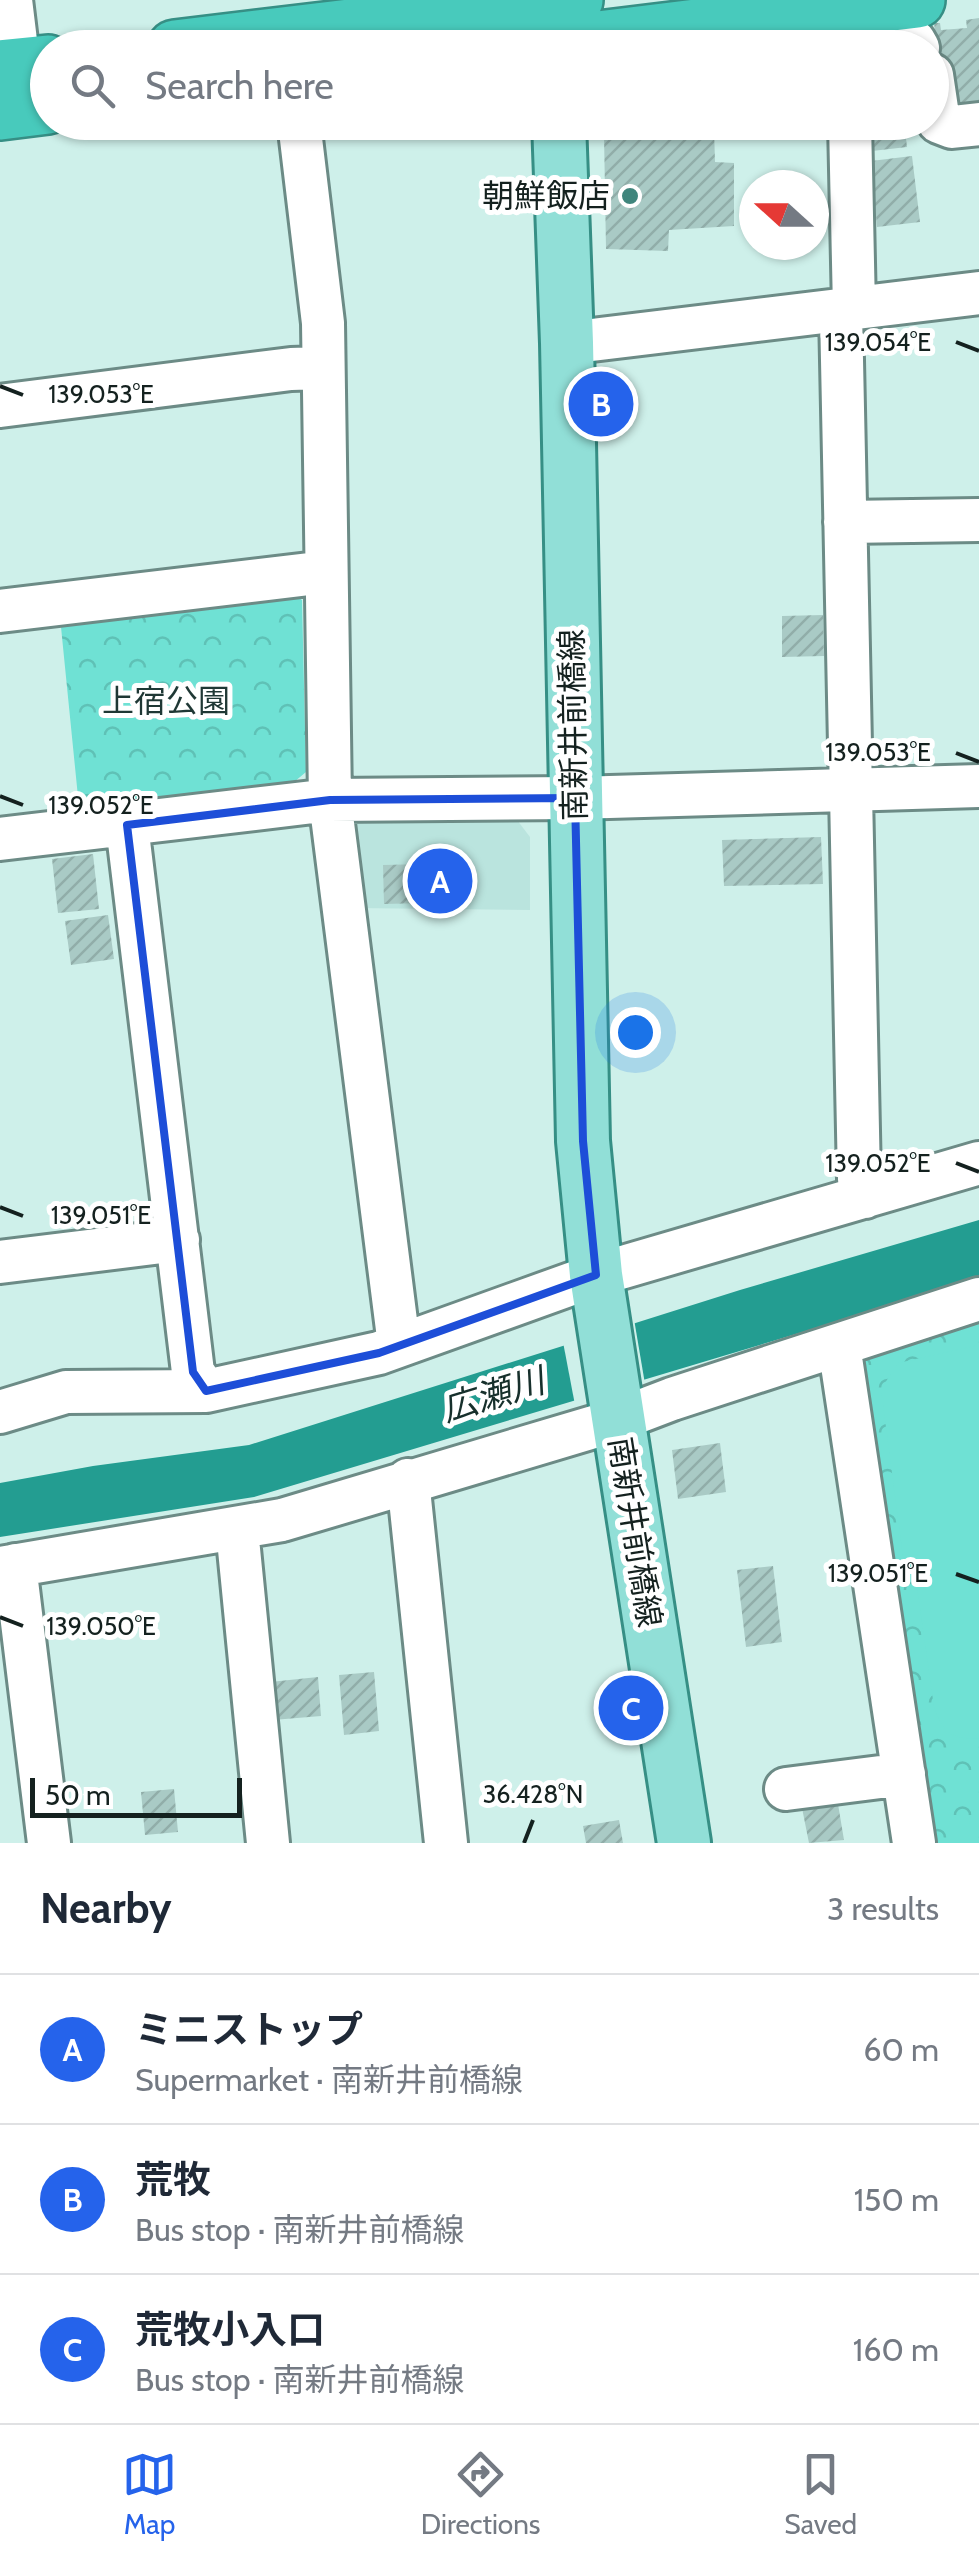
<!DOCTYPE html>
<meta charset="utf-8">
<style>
body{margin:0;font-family:Cabin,"Noto Sans JP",sans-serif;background:#f2f2f3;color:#1f2937}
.compass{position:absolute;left:739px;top:170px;width:90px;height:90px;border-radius:50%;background:#fff;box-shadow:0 2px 8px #0004;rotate:291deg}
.scale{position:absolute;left:30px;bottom:25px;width:212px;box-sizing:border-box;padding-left:10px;border:5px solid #14211f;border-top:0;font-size:28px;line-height:35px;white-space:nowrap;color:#14211f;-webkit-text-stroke:8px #fff;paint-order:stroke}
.you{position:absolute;left:635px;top:1032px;width:35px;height:35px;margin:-25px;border:8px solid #fff;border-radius:50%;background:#1a73e8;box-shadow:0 0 0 15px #1a73e833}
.badge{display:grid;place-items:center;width:65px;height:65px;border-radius:50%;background:#2563eb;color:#fff;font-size:32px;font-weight:700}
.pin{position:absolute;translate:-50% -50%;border:5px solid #fff;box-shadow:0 2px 10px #0006}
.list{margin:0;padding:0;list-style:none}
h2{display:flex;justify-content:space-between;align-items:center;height:130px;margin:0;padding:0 40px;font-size:42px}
h2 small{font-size:32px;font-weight:400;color:#747a83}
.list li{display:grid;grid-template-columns:65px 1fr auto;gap:30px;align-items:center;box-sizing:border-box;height:150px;padding:0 40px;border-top:2px solid #e0e1e3}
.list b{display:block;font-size:38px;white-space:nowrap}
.list p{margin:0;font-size:32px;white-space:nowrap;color:#747a83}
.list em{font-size:32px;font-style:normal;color:#747a83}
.icon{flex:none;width:55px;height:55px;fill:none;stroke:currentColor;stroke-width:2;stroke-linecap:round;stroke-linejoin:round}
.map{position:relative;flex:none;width:979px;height:1843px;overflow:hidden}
.search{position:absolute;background:#fff;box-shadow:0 2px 8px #0004;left:30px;right:30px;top:30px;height:110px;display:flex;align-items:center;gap:25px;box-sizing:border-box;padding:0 35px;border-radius:55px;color:#747a83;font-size:38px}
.sheet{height:580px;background:#fff}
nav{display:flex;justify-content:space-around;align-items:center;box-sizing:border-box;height:140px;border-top:2px solid #e0e1e3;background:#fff;font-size:28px;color:#747a83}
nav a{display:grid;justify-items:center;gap:5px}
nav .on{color:#2563eb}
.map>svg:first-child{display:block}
</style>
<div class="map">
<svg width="979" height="1843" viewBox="0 0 979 1843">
<defs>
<pattern id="park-crowns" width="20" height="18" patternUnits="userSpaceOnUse" patternTransform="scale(2.5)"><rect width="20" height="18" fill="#6fe1d4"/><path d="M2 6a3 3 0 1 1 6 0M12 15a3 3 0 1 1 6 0" fill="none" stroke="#5fc1b6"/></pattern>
<pattern id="building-hatch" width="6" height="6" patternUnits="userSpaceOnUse" patternTransform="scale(2.5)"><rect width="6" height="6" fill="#a9cac5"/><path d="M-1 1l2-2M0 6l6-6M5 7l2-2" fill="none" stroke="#91ada9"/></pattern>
</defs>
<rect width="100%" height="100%" fill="#cef0ea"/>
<path fill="#bae4de" d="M514 816 530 837V910L353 908 348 828 357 817Z"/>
<path fill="url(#park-crowns)" d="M290 592 302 600 306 772 294 782 79 807 60 617Z
M979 1314V1843H926L858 1359Z"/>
<path fill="#6fe1d4" d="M979 1345V1738C953 1741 942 1731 934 1707L915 1573 905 1572 881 1389 898 1363Z"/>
<path fill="#239d91" d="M979 1220V1279L254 1497 0 1537V1483L93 1466 249 1445 740 1290Z"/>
<path fill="#cef0ea" d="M634 1319 645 1384 575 1405 563 1342Z"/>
<path fill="url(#building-hatch)" d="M979 18V124L942 108 930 33 935 31 934 23H940L941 30 967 28 966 20Z
M869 122H904L907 147 872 151Z
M714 128 715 162 734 163V226L669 230 668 251 606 249 604 134Z
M912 156 920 222 877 227 871 161Z
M823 615 824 656 782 657V616Z
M821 837 823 884 724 886 722 840Z
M93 854 99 909 58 913 52 859Z
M466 863 467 902 384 904 383 865Z
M108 915 114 959 71 965 65 921Z
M720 1443 726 1492 678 1499 672 1450Z
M773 1566 782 1642 746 1647 737 1570Z
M374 1672 379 1731 344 1735 339 1675Z
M318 1677 321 1716 273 1720 270 1682Z
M174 1789 178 1832 145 1835 141 1792Z
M836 1792 844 1840 809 1843 800 1798Z
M619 1820 623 1843H586L583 1826Z"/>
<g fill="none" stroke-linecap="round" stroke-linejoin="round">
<g stroke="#6c8b86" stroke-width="48">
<path id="minor" d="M11 0 19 66
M849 43 900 38 914 41 918 48
M932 75 939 122 952 127 979 124
M299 122 323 323 330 800 399 1345
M850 122 854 309
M841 312 859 1179 865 1197
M567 343 979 293
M0 406 291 369 322 368
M845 522 979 520
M0 611 326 572
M127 825 193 1372 206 1391
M0 839 330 800 575 798 979 786
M0 1262 178 1240
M839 1345 914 1843
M0 1412 66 1392 206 1391 379 1353 596 1275 979 1163
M408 1480 446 1843
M237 1529 268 1843
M15 1565 49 1843
M0 1568 282 1520 617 1420 672 1399 979 1299
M786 1789 904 1774"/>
</g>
<g stroke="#368f85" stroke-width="58">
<path id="major" d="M559 122 567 343 583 1141 596 1275 684 1843"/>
</g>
<g stroke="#368f85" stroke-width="60">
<path id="highway" d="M175 48 575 0
M525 48 917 0
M0 68 48 63
M0 112 48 106"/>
</g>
<use href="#minor" stroke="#fff" stroke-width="42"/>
<use href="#major" stroke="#91dfd7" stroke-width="52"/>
<use href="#highway" stroke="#48cabc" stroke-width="55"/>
</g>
<path fill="none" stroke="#1d4ed8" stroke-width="8" stroke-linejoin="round" d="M575 798 583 1141 596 1275 379 1353 206 1391 193 1372 127 825 330 800Z"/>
<path fill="none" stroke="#14211f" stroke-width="4" d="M956 342 979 351M0 386 23 395M956 753 979 762M0 796 23 805M956 1163 979 1172M0 1207 23 1216M956 1574 979 1582M0 1617 23 1626M524 1843 533 1820"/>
<circle fill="#3f857c" stroke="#fff" stroke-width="4" cx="630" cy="196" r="10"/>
<g text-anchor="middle" stroke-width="10" stroke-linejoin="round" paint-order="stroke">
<g font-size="32" fill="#14211f" stroke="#fff" text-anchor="end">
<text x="610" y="207">朝鮮飯店</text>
</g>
<g font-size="32" fill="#1f3835" stroke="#fff">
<text x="166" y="712">上宿公園</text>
</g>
<g font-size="32" fill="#14211f" stroke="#fff">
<text transform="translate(573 725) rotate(-91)" y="11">南新井前橋線</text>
<text transform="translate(635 1532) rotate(81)" y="11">南新井前橋線</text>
</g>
<g font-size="35" font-style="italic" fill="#17302c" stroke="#fff">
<text transform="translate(493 1395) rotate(-17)" y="12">広瀬川</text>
</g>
</g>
<g font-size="25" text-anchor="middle" fill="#14211f" stroke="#fff" stroke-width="10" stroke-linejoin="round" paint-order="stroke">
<text x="878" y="351">139.054°E</text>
<text x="101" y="403">139.053°E</text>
<text x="878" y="761">139.053°E</text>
<text x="101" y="814">139.052°E</text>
<text x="878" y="1172">139.052°E</text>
<text x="101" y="1224">139.051°E</text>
<text x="878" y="1582">139.051°E</text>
<text x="101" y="1635">139.050°E</text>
<text x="533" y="1803">36.428°N</text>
</g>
</svg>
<svg class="compass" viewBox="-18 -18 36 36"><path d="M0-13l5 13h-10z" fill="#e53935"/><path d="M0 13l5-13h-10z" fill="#747a83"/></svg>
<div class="scale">50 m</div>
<div class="you"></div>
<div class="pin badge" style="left:440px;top:881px">A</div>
<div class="pin badge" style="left:601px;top:404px">B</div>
<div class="pin badge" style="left:631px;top:1708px">C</div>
<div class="search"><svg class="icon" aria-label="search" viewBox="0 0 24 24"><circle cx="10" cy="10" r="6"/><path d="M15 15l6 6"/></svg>Search here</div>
</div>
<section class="sheet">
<h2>Nearby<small>3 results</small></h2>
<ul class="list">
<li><span class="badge">A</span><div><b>ミニストップ</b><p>Supermarket · 南新井前橋線</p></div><em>60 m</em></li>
<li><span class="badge">B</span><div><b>荒牧</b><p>Bus stop · 南新井前橋線</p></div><em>150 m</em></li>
<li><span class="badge">C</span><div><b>荒牧小入口</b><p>Bus stop · 南新井前橋線</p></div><em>160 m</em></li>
</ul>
</section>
<nav>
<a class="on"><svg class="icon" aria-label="map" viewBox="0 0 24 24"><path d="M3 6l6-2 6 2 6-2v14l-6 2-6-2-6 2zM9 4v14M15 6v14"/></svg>Map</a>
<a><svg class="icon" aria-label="directions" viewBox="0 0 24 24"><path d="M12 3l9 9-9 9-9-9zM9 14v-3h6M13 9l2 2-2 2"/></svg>Directions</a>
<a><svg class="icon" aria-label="saved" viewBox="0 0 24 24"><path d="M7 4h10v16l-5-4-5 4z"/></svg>Saved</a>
</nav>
